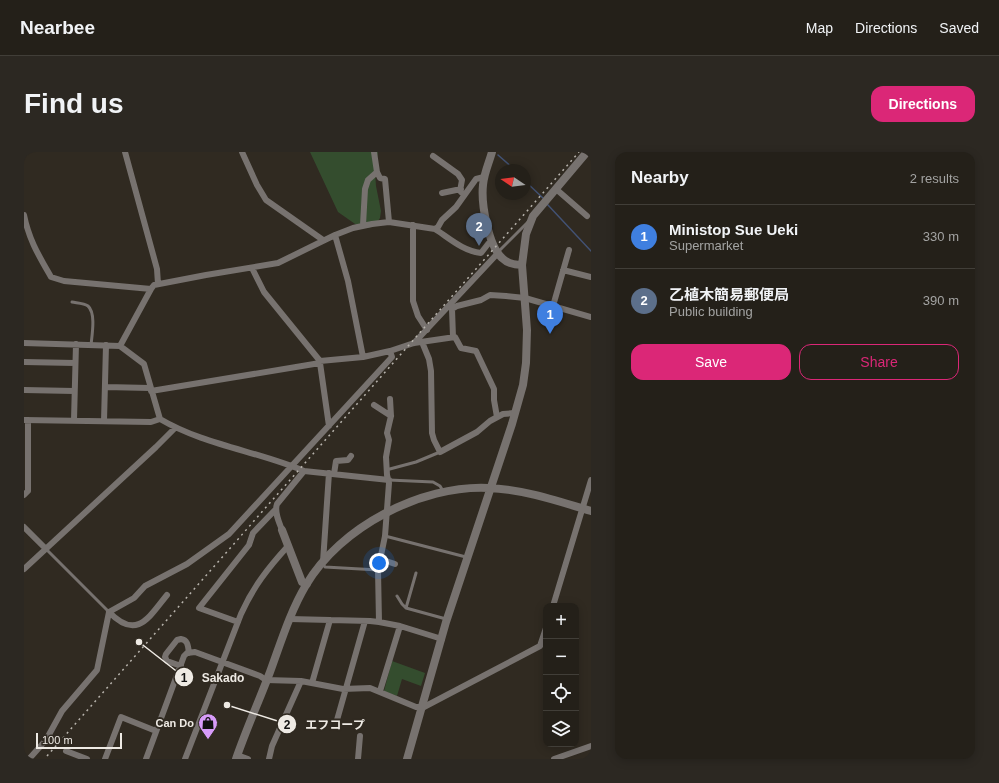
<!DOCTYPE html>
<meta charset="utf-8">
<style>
body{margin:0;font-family:Arial,"Noto Sans JP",sans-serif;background:#2c2822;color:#f1f3f6}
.controls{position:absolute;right:12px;bottom:12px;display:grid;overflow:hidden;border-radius:8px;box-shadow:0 2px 10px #0003}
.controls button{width:36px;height:36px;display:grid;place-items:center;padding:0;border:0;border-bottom:1px solid #413e38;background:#242019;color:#f1f3f6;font:20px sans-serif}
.compass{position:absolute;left:471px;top:12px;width:36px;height:36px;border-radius:50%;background:#242019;box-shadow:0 2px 10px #0003;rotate:283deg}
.scale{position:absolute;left:12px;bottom:10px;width:86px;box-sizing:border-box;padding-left:4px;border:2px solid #eeeae4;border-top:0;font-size:11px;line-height:14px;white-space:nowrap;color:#eeeae4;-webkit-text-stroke:3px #302a21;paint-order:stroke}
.you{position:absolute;left:355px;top:411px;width:14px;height:14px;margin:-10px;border:3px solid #fff;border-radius:50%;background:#1a73e8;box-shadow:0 0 0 6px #1a73e833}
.badge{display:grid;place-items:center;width:26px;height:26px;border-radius:50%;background:#db2777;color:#fff;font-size:13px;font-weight:700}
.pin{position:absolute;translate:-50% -33px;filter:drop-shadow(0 1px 2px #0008)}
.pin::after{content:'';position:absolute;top:21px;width:14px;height:12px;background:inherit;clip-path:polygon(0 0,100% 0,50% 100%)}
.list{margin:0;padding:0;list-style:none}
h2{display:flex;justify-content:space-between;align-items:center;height:52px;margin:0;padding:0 16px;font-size:17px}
h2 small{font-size:13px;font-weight:400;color:#a3a3a2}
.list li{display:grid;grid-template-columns:26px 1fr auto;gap:12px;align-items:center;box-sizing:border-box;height:64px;padding:0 16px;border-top:1px solid #413e38}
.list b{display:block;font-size:15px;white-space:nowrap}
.list p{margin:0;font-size:13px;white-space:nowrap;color:#a3a3a2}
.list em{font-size:13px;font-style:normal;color:#a3a3a2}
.actions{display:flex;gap:8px;padding:12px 16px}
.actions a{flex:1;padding:9px 0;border:1px solid #db2777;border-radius:12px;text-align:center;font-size:14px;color:#db2777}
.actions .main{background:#db2777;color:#fff}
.icon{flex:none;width:22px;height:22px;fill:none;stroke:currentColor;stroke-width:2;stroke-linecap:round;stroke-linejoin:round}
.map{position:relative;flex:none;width:567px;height:607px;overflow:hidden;border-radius:12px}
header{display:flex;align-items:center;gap:24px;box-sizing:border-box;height:56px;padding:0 20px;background:#242019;border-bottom:1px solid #413e38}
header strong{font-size:19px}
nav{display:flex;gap:22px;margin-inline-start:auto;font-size:14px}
.intro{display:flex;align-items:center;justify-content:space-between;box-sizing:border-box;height:96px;padding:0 24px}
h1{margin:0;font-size:28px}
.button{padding:10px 18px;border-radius:12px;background:#db2777;color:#fff;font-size:14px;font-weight:700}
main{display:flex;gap:24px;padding:0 24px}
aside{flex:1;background:#242019;border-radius:12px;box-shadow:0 2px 10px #0003}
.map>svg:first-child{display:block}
</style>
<header>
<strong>Nearbee</strong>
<nav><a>Map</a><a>Directions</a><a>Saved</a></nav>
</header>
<div class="intro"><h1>Find us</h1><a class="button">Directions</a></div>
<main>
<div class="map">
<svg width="567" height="607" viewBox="0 0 567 607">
<rect width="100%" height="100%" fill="#302a21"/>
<path fill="#344d2e" d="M286 0H354L351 20 352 34 357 59 356 66 351 74 343 76 334 74 314 60Z
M368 509 401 521 397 534 378 527 373 544 360 539Z"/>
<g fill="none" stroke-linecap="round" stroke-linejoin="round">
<path stroke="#425274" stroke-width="1.5" d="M474 3 491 18
M501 29 520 47
M523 52 567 99"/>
<path stroke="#77726f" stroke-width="3" d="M474 100 504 70
M48 150C53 151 60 151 64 154 72 161 68 183 67 193
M362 318 392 310 416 300
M365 328 409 330 416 334 419 339
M361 384 442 405
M22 397 85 460
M299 412 301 415 354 418
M373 444 378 452 382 456 422 467
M382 456 392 421"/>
<path stroke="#77726f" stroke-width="6" d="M101 0 133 117 134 132
M218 0 233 33 242 48 299 88
M350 0 353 20 356 26 361 27 365 70
M409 4 434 22 438 28 436 39 440 43
M532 37 563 64
M418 41 437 37
M0 63C5 88 15 104 27 125L40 129 127 137
M339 73 341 37 344 28 353 20
M389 73V149L394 164 403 178
M411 77C425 86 439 99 457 101L464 92 468 89
M311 83 324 129 339 205
M228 116 240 140 296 209
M539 118 567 125
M529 154 545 98
M429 185 428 157 433 154 457 148 466 143 482 144 501 146 567 165
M398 190 405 207 407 219 408 281 410 288 416 300 453 280 466 269 479 262 491 261
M0 191 96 194 120 212 136 267C180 293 233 299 280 319L365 328
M390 191 474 101
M96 194 127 137 130 133 182 123 254 111 311 83 329 76 348 72 365 70 411 77 414 75 418 68 432 55 452 27 460 25
M0 210 51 211
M296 211 305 274
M81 235 126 236
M0 238 50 239
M127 239 296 211V209L339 205 366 199 390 191 431 185 437 196 452 199 470 237V248L473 265
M350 253 367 264
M0 268 127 270 136 267
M50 268 52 192
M80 269 82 193
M310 322 312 309 324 308 327 304
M0 343 4 339V268
M0 375 22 397
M258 378C255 370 250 360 253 352L280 319
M356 407 371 412
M299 410 305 321
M0 417 132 295 151 276
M529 454 567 328
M85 460C113 489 125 465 143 443
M266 467 346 469 355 470
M214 470 175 456 225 393 229 381 252 357
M376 474 418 487
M157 514 143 509 141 505 142 502 153 488 157 487C164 488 164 494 165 501
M288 531 306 468
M356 539 376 474 355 470 354 418 361 384 365 331 363 323 362 305 365 288 363 281 367 264 366 247
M313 568 341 469
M42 599 63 607
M213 603 224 607
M5 607 22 588 38 559 73 518 85 460 110 446 121 434 163 412 205 382 368 205 366 199
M81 607 97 565 132 579
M122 607 160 504 163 501 171 500 236 524 242 528 277 529 319 537 346 536 392 555H400L516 494 522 476
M161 607 217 462C229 435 244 416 264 394
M245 607 248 594 277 529
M334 607 336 584
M530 607 567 594"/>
<path stroke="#77726f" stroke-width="8" d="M468 0C465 11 460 21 459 33 457 51 464 93 478 106 483 111 491 113 498 113
M258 378 278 430 283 432
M212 607C222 578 235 549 246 520 257 490 266 460 282 433 316 375 397 333 464 336 498 337 534 349 567 359
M383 607 422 470 488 272 499 233 502 211 503 178 498 113 502 82 509 64 563 0"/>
<path stroke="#b8b4ad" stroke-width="1.5" stroke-dasharray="2 4" stroke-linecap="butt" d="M23 604 555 0"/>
</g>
<defs>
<g id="shop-pin" transform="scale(1)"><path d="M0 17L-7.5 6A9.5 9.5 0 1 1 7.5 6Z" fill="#d79bf9" stroke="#302a21"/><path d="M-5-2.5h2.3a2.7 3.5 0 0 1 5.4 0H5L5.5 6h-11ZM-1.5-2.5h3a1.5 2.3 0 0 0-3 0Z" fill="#111"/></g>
</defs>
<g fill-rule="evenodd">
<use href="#shop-pin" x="184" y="571"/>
</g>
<g text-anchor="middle" stroke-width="4" stroke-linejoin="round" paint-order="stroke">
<g font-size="11" font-weight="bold" fill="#eeeae4" stroke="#302a21" text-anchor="end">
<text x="170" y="575">Can Do</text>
</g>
</g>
<path fill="none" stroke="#eeeae4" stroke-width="1.5" d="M115 490L160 525M203 553L263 572"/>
<g fill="#eeeae4" stroke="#302a21" stroke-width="1.5">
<circle cx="115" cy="490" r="4"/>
<circle cx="203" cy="553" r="4"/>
<circle cx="160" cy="525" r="10"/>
<circle cx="263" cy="572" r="10"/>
</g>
<g font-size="12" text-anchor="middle" font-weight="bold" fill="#111">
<text x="160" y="530">1</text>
<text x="263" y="577">2</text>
</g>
<g font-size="12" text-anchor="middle" font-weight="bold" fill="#eeeae4" stroke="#302a21" stroke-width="4" stroke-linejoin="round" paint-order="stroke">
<text x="199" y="530">Sakado</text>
<text x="311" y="577">エフコープ</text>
</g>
</svg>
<div class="controls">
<button>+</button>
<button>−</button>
<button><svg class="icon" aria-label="locate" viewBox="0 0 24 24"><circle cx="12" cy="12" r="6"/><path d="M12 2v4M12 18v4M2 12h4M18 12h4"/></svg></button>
<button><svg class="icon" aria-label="layers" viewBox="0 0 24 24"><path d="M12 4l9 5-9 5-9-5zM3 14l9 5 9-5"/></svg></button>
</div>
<svg class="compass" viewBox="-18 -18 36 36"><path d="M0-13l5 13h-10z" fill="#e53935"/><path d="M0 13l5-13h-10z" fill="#a3a3a2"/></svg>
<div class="scale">100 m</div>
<div class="you"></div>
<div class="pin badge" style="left:526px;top:182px;background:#3f7fe0">1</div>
<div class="pin badge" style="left:455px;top:94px;background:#5c6f8a">2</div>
</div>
<aside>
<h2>Nearby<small>2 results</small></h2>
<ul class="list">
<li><span class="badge" style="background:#3f7fe0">1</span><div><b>Ministop Sue Ueki</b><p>Supermarket</p></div><em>330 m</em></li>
<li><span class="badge" style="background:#5c6f8a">2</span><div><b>乙植木簡易郵便局</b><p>Public building</p></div><em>390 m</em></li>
</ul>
<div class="actions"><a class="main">Save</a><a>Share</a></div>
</aside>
</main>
